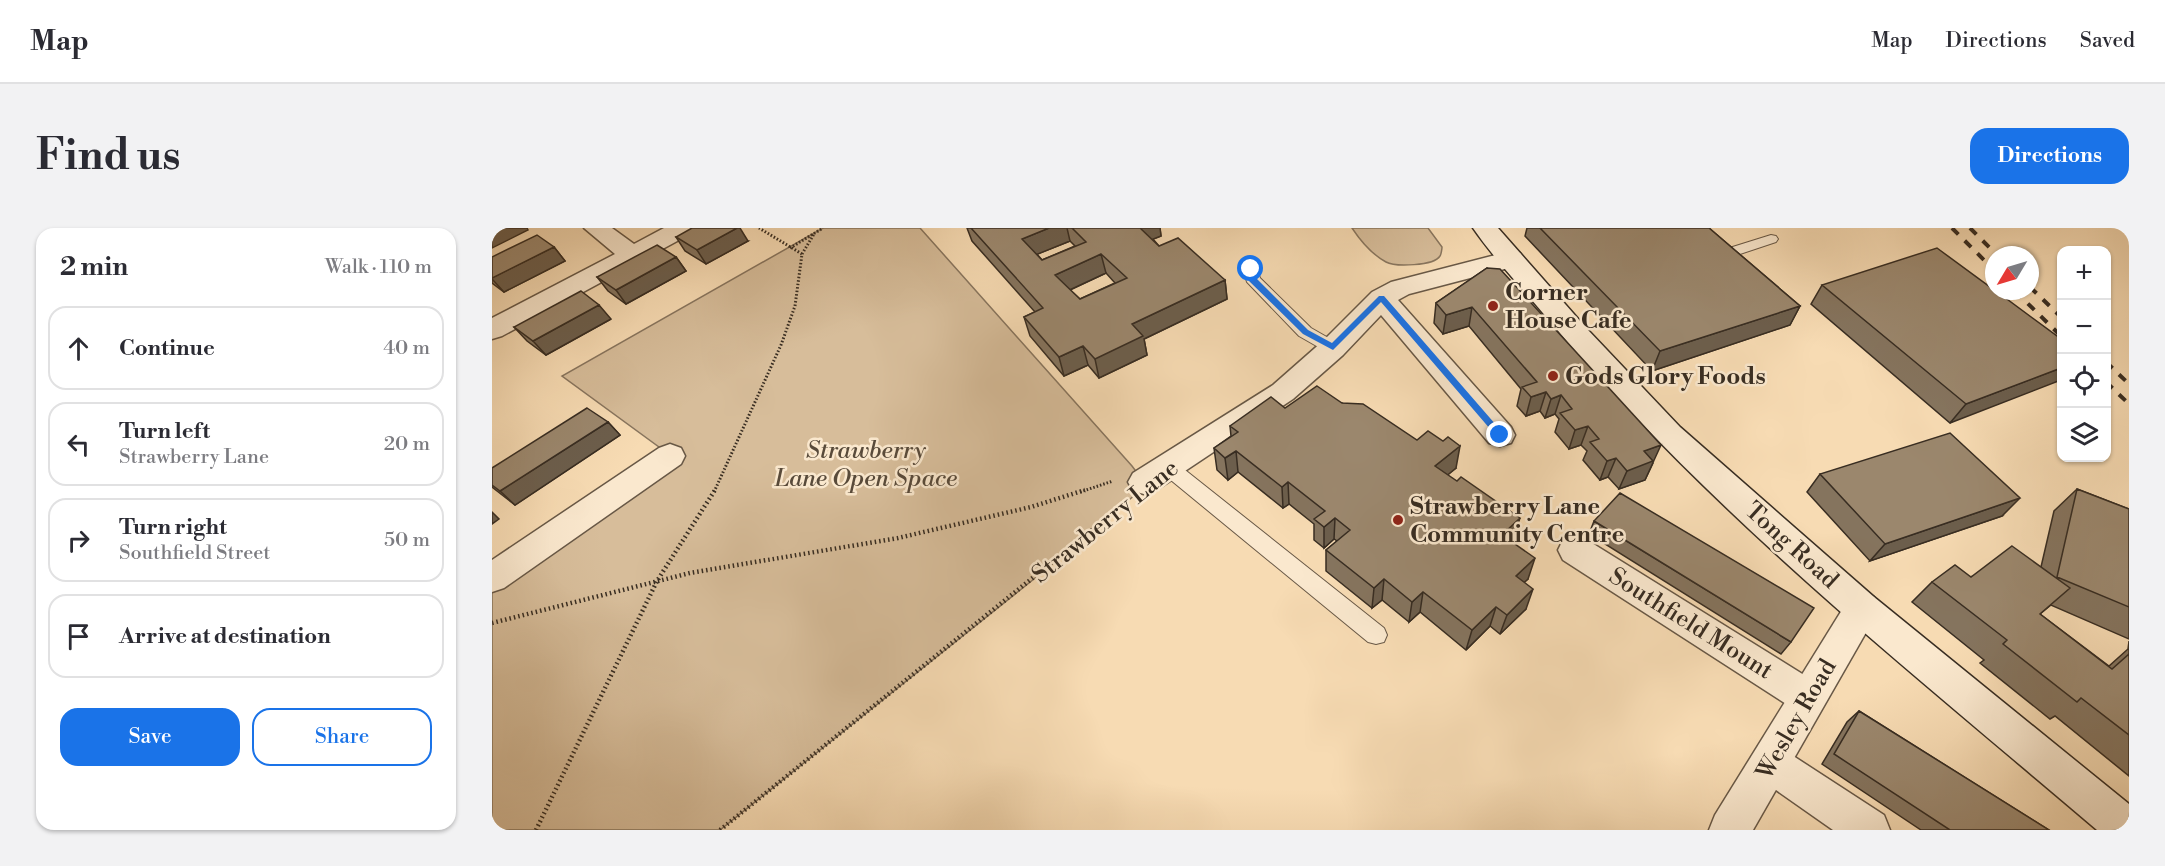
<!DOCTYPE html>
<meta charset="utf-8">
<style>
body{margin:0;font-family:"Libre Bodoni",serif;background:#f2f2f3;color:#2b2b33}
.controls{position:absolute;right:18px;top:18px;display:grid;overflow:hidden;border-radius:12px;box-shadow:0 2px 4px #0004}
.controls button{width:54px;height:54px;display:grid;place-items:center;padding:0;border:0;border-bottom:2px solid #e1e1e2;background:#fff;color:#2b2b33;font:30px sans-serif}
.compass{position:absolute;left:1493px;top:18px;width:54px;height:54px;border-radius:50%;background:#fff;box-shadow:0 2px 4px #0004;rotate:232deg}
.stop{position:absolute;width:18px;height:18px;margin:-14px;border:4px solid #1a73e8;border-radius:50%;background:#fff}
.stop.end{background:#1a73e8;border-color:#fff;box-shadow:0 2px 6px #0008}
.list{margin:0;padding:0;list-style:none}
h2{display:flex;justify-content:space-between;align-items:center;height:78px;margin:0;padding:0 24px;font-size:26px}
h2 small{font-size:20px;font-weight:400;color:#7c7c81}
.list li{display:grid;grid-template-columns:39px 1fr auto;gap:18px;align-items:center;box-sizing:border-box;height:84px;margin:0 12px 12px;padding:0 12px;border:2px solid #e1e1e2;border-radius:18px}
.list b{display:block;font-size:22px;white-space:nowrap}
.list p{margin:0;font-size:20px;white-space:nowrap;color:#7c7c81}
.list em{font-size:20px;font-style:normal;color:#7c7c81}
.actions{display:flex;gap:12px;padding:18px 24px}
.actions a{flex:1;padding:14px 0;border:2px solid #1a73e8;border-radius:18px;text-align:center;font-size:21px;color:#1a73e8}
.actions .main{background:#1a73e8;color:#fff}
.icon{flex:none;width:33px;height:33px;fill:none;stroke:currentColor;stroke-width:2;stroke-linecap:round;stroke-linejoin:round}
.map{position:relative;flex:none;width:1637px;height:602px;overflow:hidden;border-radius:18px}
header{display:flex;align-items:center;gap:36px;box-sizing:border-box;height:84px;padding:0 30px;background:#fff;border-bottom:2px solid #e1e1e2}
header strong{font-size:28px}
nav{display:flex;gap:33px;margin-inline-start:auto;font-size:21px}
.intro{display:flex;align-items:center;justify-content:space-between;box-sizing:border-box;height:144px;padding:0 36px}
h1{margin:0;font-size:42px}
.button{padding:15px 27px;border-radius:18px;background:#1a73e8;color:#fff;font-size:21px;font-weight:700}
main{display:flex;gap:36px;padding:0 36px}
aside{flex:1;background:#fff;border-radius:18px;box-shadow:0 2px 4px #0004}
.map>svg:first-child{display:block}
</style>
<header>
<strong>Map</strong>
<nav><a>Map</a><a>Directions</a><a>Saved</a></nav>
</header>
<div class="intro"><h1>Find us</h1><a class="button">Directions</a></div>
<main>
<aside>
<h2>2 min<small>Walk · 110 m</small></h2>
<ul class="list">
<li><svg class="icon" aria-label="ahead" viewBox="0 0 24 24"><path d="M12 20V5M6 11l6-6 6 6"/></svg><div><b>Continue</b></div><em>40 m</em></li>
<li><svg class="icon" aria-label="left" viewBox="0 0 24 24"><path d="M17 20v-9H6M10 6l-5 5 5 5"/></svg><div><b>Turn left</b><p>Strawberry Lane</p></div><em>20 m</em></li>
<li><svg class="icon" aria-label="right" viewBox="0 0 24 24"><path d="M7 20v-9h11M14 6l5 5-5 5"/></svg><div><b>Turn right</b><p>Southfield Street</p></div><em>50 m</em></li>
<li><svg class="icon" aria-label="arrive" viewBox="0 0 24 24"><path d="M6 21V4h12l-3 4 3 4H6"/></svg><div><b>Arrive at destination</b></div></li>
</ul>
<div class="actions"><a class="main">Save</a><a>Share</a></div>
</aside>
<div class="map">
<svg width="1637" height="602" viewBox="0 0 1637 602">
<rect width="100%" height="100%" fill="#f7dbb3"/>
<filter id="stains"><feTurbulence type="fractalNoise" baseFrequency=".00333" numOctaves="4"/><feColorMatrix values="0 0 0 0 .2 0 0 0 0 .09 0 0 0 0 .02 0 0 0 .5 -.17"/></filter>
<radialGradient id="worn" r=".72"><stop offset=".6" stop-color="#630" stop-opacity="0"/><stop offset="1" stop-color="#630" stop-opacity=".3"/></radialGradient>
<path fill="#d7bd9a" stroke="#88755e" stroke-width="1.5" d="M331 0H428L640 238 652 254 644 266 557 339 228 602H0V350L171 222 70 148Z
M860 0H936L950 19C950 21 949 27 948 28 942 38 903 39 894 34 881 27 868 12 860 0Z"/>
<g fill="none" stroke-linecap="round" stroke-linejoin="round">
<g stroke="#685846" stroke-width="2">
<path id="service" d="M1279 7 1284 8 1286 11 1284 14 1236 30 1228 25 1231 22Z
M759 36 764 38 768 50 819 100 847 116 849 120 847 124H835L807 108 755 54 751 41Z
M676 232 683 234 892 400 895 407 892 414 884 416 876 414 669 244 667 239 669 234Z"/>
</g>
<g stroke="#685846" stroke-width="3">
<path id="minor" d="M92 0H120L142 16 172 0H203L200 5 10 108 0 111V90L123 26Z
M1019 23 1028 25 1032 31 1028 37 917 66 906 72 1019 199 1023 207 1019 215 1008 218 997 215 889 87 851 127 801 171 663 263 652 266 641 263 636 254 641 245 781 157 831 113 880 64 899 54Z
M178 216 189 220 193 228 189 236 12 360 0 364V332L167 220Z
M1083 308 1095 312 1328 457 1334 469 1328 481 1315 486 1302 481 1071 332 1066 322 1071 312Z
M1278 516 1292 522 1392 587 1398 602H1341L1264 548 1258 535 1264 522Z"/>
</g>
<g stroke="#685846" stroke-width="3">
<path id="tertiary" d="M1370 365 1382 369 1388 380 1261 602H1217L1223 587 1358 369Z"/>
</g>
<g stroke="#382d22" stroke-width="3">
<path id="secondary" d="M981 0H1006L1096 102 1188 199 1382 369 1637 576V602H1605C1416 441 1215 282 1056 91 1031 61 1003 32 981 0Z"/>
</g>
<path stroke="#382d22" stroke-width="3" stroke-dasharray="1.5 2" stroke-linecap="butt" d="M298 20 331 0
M310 26 322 6
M222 264 289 117 303 78 310 26 267 0
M588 264 621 253"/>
<path stroke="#382d22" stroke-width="4.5" stroke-dasharray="1.5 3" stroke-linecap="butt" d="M0 395 198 345 406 310 539 279 593 262
M44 602 165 353 223 262
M228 602 631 277"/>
<use href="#service" fill="#fae8ce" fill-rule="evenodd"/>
<use href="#minor" fill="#fae8ce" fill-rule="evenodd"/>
<use href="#tertiary" fill="#fae8ce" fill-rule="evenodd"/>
<use href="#secondary" fill="#fae8ce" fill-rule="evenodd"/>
<path stroke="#382d22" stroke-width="4" stroke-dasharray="9 9" stroke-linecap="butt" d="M1460 0 1502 42
M1478 0 1505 27
M1538 59 1570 90
M1523 63 1570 109
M1614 134 1637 156
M1614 154 1637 176"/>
</g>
<path fill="#85745e" stroke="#382d22" stroke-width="1.5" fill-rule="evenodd" d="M475 0H668L669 8 661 11 667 18 733 52 735 71 652 111 655 127 607 150 596 137 572 148 538 108 532 89 543 84 480 13ZM578 13 583 18 550 32 545 26ZM614 45 623 55 588 71 578 62Z
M1035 0H1217L1308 78 1298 97 1160 143 1033 8Z
M184 9 256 13 214 36 193 23Z
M62 19 73 33 12 64 0 55V29Z
M184 29 194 43 134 76 116 63 105 49Z
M995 40 1161 235 1153 252 1127 261 1116 249 1108 252 1091 232 1095 223 1089 217 1077 221 1063 204 1067 191 1063 186 1053 190 1048 183 1034 188 1025 178 1029 161 977 98 951 106 942 95 944 75Z
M1330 57 1569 111 1458 195 1319 76Z
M119 91 54 127 35 113 22 99Z
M850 175 964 240 955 247 1021 311 1019 313 1036 351 1032 354 1034 381 1008 406 998 398 974 422 928 384 917 394 890 372 880 380 834 343V322L845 313 842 311 832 320 822 312V296L797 276 791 280 746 244 736 252 725 242 722 220 739 208 738 198 793 180Z
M116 194 128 207 23 277 0 259V240Z
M1328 246 1510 288 1378 333 1315 264Z
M1585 261 1637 281V411L1559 377 1548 386 1617 438 1636 421 1637 413V548L1563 488 1558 491 1488 435 1492 432 1420 374 1440 354 1549 339 1562 283Z
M1102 293 1299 414 1289 426 1097 306Z
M1367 483 1557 602H1429L1330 536 1355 494Z"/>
<path fill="#6c5e4c" stroke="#382d22" stroke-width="1.5" d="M0 0H35L36 2 0 20Z
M245 0H248L256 13 214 36 205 22Z
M557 0H575L578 13 536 30 530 11Z
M646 0H668L669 8 649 16Z
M62 19 73 33 12 64 0 51V50Z
M609 26 614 45 569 66 563 47Z
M184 29 194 43 134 76 124 62Z
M733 52 735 71 652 111 655 127 607 150 603 131 640 96Z
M107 77 119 91 54 127 41 113Z
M1308 78 1298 97 1160 143 1168 123Z
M980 79 977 98 951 106 954 87Z
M591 118 596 137 572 148 567 129Z
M1569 140V152L1458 195 1474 176Z
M1054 164 1048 183 1034 188 1039 169Z
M1069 167 1063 186 1053 190 1059 171Z
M116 194 128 207 23 277 8 263Z
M1096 198 1089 217 1077 221 1083 202Z
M1169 217 1153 252 1127 261 1135 243 1152 223Z
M968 218 964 240 940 260 943 238Z
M744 223 746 244 736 252 733 230Z
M1124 230 1116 249 1108 252 1115 233Z
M796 254 797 276 791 280 790 259Z
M1528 270 1510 288 1378 333 1393 316Z
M0 284 7 291 0 296Z
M843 290 842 311 832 320V299Z
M1028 290 1021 311 1004 327 1010 307Z
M1043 330 1036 351 1017 369 1024 348Z
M892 351 890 372 880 380 882 360Z
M1041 361 1034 381 1008 406 1015 387Z
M931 364 928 384 917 394 920 374Z
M1004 379 998 398 974 422 980 402Z"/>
<path fill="#9b876d" stroke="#382d22" stroke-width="1.5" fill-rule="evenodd" d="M200 0H245L205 22 184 9Z
M479 0H557L530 11 550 32 594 14 580 0H648L667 18 686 10 733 52 640 96 651 108 603 131 591 118 567 129 532 89 551 80ZM609 26 635 50 588 71 563 47Z
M1048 0H1217L1308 78 1168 123Z
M45 7 62 19 0 50V29Z
M165 17 184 29 124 62 105 49Z
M1445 20 1502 62V63H1504L1569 111V140L1474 176 1330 57Z
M995 40 1008 41 1169 217 1152 223 1161 233 1135 243 1124 230 1115 233 1098 214 1107 211 1096 198 1083 202 1068 185 1080 181 1069 167 1059 171 1054 164 1039 169 1030 159 1045 154 980 79 954 87 944 75Z
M89 63 107 77 41 113 22 99Z
M825 158 850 175 871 176 925 212 936 203 951 213 956 209 968 218 943 238 965 253 969 249 1028 290 1010 307 1043 330 1024 348 1041 361 1015 387 1004 379 980 402 931 364 920 374 892 351 882 360 834 322 858 302 843 290 832 299 822 291 833 283 796 254 790 259 744 223 733 230 722 220 746 204 738 198 779 169 793 180Z
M95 180 116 194 8 263 0 257V240Z
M1458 205 1528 270 1393 316 1328 246Z
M1585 261 1637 281V379L1565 349Z
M1128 265 1322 380 1299 414 1102 293Z
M1520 318 1578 360 1548 386 1620 441 1637 426V507L1589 470 1585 474 1511 416 1515 412 1440 354 1463 337 1479 349Z
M1367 483 1557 602H1458L1342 526Z"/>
<path fill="#1a73e8" d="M756 39H762L764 50 816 102 840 115 887 68H892L1011 205V209H1005L889 74 841 122 811 106 757 53Z"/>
<g fill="#8f2418" stroke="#fae8ce" stroke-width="2">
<circle cx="1001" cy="78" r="6"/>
<circle cx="1061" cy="148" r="6"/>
<circle cx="906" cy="292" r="6"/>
</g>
<g text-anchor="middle" stroke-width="5" stroke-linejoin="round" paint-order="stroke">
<g font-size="24" font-weight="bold" fill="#382d22" stroke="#fae8ce" text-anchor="start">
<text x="1013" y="72">Corner<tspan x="1013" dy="28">House Cafe</tspan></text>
<text x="1073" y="156">Gods Glory Foods</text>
<text x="918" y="286">Strawberry Lane<tspan x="918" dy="28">Community Centre</tspan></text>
</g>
<g font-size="24" font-style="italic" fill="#584a3a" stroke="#fae8ce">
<text x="374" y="230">Strawberry<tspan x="374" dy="28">Lane Open Space</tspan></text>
</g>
<g font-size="24" fill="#382d22" stroke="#fae8ce">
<text transform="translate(613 293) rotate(-39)" y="8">Strawberry Lane</text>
<text transform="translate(1300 317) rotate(42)" y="8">Tong Road</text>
<text transform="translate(1199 395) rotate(32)" y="8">Southfield Mount</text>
<text transform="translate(1304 491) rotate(-60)" y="8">Wesley Road</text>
</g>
</g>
<rect width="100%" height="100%" filter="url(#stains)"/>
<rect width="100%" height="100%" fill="url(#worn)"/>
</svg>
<div class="controls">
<button>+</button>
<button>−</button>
<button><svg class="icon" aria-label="locate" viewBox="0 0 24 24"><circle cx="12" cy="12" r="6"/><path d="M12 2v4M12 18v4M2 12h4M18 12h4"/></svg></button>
<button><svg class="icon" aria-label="layers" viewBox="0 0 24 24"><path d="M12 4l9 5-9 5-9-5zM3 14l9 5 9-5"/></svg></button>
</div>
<svg class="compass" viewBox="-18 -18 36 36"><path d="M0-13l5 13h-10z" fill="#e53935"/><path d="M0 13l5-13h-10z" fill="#7c7c81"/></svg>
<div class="stop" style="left:759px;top:41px"></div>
<div class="stop end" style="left:1008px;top:207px"></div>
</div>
</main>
